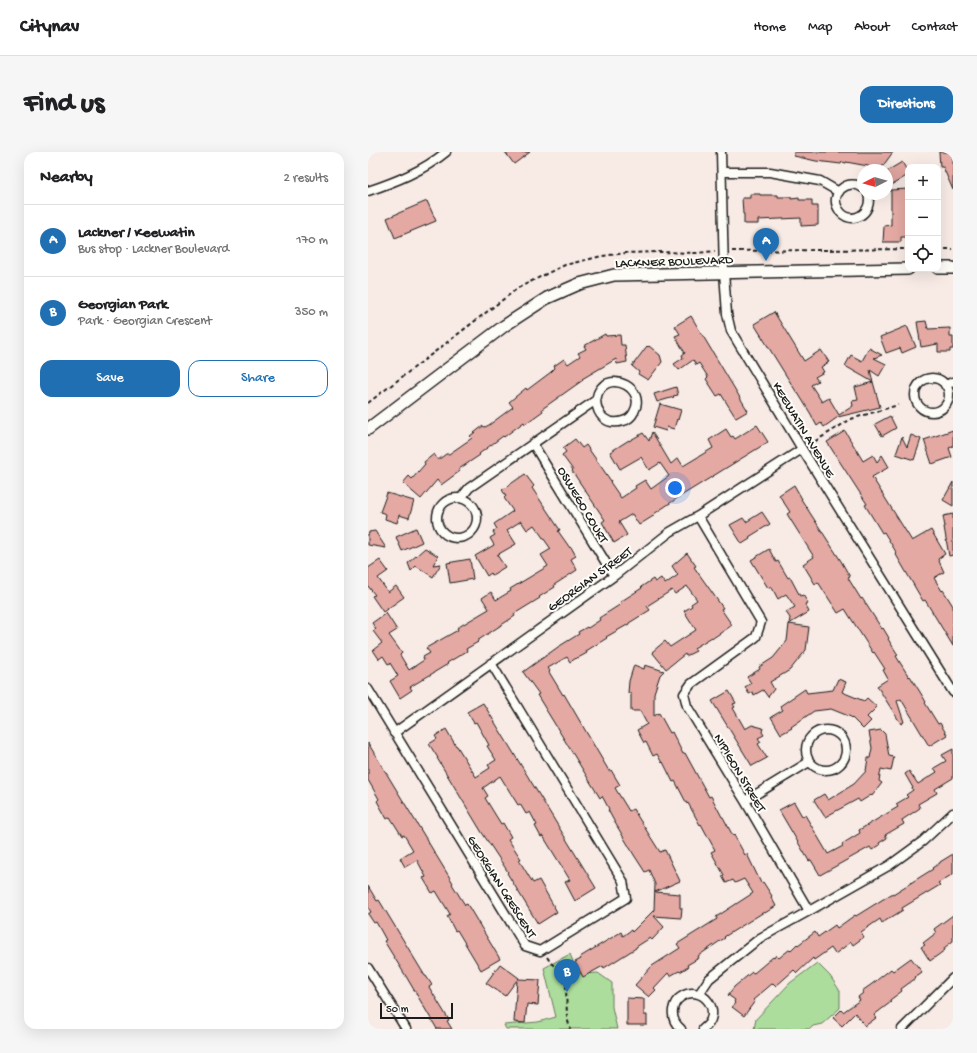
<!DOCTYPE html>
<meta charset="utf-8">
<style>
body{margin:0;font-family:"Gochi Hand",sans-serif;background:#f6f6f6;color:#202124}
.controls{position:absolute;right:12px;top:12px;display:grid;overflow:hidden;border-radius:8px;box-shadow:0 4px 16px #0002}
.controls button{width:36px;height:36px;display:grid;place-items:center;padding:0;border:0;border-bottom:1px solid #e0e0e0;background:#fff;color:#202124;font:20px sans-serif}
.compass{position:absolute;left:489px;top:12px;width:36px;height:36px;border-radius:50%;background:#fff;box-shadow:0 4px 16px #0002;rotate:264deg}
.scale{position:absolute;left:12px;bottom:10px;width:73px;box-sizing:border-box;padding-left:4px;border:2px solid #1c1c1c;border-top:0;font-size:11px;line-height:14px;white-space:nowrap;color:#1c1c1c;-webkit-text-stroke:3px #fdfcf7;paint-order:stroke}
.you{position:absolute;left:307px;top:336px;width:14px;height:14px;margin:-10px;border:3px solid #fff;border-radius:50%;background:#1a73e8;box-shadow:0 0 0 6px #1a73e833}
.badge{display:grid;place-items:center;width:26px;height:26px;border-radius:50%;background:#1f6fb2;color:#fff;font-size:13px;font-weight:700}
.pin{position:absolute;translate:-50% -33px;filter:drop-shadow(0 1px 2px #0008)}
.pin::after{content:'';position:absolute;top:21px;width:14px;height:12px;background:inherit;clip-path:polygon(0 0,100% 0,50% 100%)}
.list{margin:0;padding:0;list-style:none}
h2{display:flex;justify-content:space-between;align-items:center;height:52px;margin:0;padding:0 16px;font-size:17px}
h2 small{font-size:13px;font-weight:400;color:#757577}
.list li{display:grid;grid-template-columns:26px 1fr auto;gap:12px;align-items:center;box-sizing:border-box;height:72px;padding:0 16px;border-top:1px solid #e0e0e0}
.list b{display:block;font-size:15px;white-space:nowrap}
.list p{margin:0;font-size:13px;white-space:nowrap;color:#757577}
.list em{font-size:13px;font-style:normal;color:#757577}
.actions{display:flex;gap:8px;padding:12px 16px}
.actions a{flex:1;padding:9px 0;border:1px solid #1f6fb2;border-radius:12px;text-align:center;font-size:14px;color:#1f6fb2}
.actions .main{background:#1f6fb2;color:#fff}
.icon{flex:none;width:22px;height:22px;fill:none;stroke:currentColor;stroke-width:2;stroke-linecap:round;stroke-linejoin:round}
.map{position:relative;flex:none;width:585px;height:877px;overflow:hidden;border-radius:12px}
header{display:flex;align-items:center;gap:24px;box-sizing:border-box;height:56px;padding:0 20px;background:#fff;border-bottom:1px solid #e0e0e0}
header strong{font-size:19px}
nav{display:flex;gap:22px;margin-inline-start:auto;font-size:14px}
.intro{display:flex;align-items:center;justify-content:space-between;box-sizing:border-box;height:96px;padding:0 24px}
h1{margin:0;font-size:28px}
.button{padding:10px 18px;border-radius:12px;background:#1f6fb2;color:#fff;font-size:14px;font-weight:700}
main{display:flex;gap:24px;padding:0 24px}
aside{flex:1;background:#fff;border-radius:12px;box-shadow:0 4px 16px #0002}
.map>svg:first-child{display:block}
</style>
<header>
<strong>Citynav</strong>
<nav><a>Home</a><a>Map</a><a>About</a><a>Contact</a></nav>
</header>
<div class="intro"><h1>Find us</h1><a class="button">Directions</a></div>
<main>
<aside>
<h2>Nearby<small>2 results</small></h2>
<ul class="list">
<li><span class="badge">A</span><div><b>Lackner / Keewatin</b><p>Bus stop · Lackner Boulevard</p></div><em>170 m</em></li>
<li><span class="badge">B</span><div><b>Georgian Park</b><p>Park · Georgian Crescent</p></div><em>350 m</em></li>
</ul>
<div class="actions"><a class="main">Save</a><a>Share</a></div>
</aside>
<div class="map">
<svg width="585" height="877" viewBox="0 0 585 877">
<rect width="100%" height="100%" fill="#f8ebe6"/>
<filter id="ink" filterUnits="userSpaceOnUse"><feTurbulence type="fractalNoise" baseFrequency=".025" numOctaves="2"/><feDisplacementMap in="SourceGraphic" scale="8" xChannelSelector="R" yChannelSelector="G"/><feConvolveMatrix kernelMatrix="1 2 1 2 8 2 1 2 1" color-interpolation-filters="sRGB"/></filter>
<g filter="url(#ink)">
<path fill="#acdd9d" stroke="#647c5c" d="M202 802 209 820 213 822 230 821 244 831V855L249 877H138L136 873 170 870 188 865 176 816Z
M449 811 462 824 472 839V856L454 872 445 874 442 877H386L388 867 422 831Z"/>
<path fill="#e4a9a3" stroke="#1c1c1c" d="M137 0H162L146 12Z
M426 0H525L512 18H506L500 14 478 10V11L474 10 473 12 448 9 426 4Z
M571 0H585V38L575 15H572Z
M534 10 540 20V23L519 36V19Z
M540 37V85H533V90H515L516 74 523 73V38Z
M382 42H392V43H410V45H423V47L431 46V48H444V54H450V73L433 74V66L390 68V72H376V62H375L374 46H382Z
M59 49 68 69 27 86 19 66Z
M406 160 436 209 453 198 461 210 453 215 456 220 447 225 450 229 443 233 454 250 461 246 471 263 485 254 484 249 490 248 487 235 505 230 512 255 470 265 456 275 453 271 449 274 444 265V264L430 241H429L386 172Z
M323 164 380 259 368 266 353 242 349 244 338 227 340 225 331 211 328 213 325 208 311 218 306 212 315 206 314 203 317 201 307 184 312 182 307 174Z
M558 169 560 177 582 176V185H585V197H582V200H570V192L553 195 549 170Z
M539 174 548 195 534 201 532 196 518 201 512 185Z
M237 182 238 184 252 183 253 193H257L259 210 249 212 248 207 214 227 215 228 174 257 175 259 157 272 156 270 136 285 135 284 111 302 112 303 91 317 92 319 73 333 69 328 53 347 38 334 35 331 41 324 44 327 57 312 56 310 66 302 70 308 78 302H81L104 286 102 284 115 274 117 275 121 273 145 255 141 250 158 236 159 238 183 220 187 216 186 214 196 207 200 212 212 204 210 201 218 197 216 194Z
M279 194 280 195 281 194 292 203 294 210 280 228 270 222 271 220 264 214Z
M501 196 514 203 506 206 518 212 511 224 502 218 505 230 477 214 483 203 494 209Z
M308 235 310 243 305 244 306 245 289 250 286 242Z
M292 252 313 258 310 268 309 267 306 277 299 275 298 279 285 275Z
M522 264 528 276 514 284 507 272Z
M389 273 400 290 308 347 286 362 287 363 271 373 264 362 251 370 259 383 246 391 234 370 237 368 204 319 205 318 194 303 198 300 195 296 207 287 214 296 218 293 243 329 242 330 253 346 268 336 267 334 277 328 283 337 301 324 292 311 281 318 273 305 252 317 242 300 261 288V289L275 281 281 289 284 280 303 312 310 306 315 314 345 296 341 288 358 277 363 285 365 284 367 287Z
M585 278V294L581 296 584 305 564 312 556 288Z
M477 279 495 309 505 303 509 310 514 303 521 315 504 325 544 389 563 378 577 402 570 407 576 420 566 426 574 439 575 438 585 454V494L557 448 555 449 527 401 528 400 516 380 514 381 497 353 499 352 459 290Z
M543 283 553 287 546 308 528 302 534 285 539 295Z
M157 322 166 334 164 336 192 378 190 379 202 396 203 395 208 404 203 407 209 418 186 433 187 435 171 445 172 446 146 462 147 464 109 489 110 490 98 497 99 499 79 511 80 512 42 535 44 538 32 546 22 529 30 524 22 511 20 512 15 504 11 507 5 498 14 491 5 479 8 477 4 471 18 461 29 478 21 483 34 501 32 503 41 518 56 508 55 505 62 501 58 496 90 478 89 476 121 457 114 446 123 440 128 448 143 439 142 437 180 414 173 403 183 397 166 373 159 378 153 369 139 378 148 392 129 403 137 415 124 423 123 421 119 424 107 404 126 393 122 386 127 383 125 380 129 377 126 372 145 359 136 346 138 344 134 338Z
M585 330V354L575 348Z
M426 333 434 347H433L473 409 482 425 480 426 493 447 494 446 514 477 515 476 521 486 520 487 530 503 528 504 541 525 542 524 552 540 558 550 557 551 570 572 572 571 579 583 561 594 533 547 529 549 536 570 533 572 509 534 520 527 515 518 517 517 506 500 505 501 477 457 470 461 450 430 447 432 435 412 446 405 419 362 422 360 411 343Z
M19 341 46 349 41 366 31 363 29 371 17 367 18 362 12 360Z
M394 360 402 372 381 385 382 387 374 392 362 373 375 366 378 370Z
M585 362V403L581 404 576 375H577L575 364Z
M48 376 54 390 34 399 28 385Z
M7 379 18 396 0 393V382H1V380Z
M57 396 70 404 65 413 73 412 65 425 48 414 43 419 40 411Z
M401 397 408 410 410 409 420 426 422 425 432 444 435 443 440 451 437 452 441 460 421 472 422 466 418 460 427 455 418 442 410 447 403 434 400 436 383 408Z
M319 401 328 414 326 415 355 456 353 457 364 473 360 476 345 486 344 485 326 496 328 499 318 504 317 502 298 517 284 500 297 489 302 495 328 478 316 459 324 454 323 452 329 448 319 434 307 442 304 438 279 454 282 458 261 471V472L238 485 239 486 218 499 219 501 210 506V505L202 510 199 505 180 516 182 519 181 520 195 543 196 542 241 619 243 618 252 633 247 636 261 659 265 657 292 700 297 698 312 729 287 740 312 742V756H314L313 766 286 764 296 775 284 788 282 786 268 795V796L236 816 235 814 215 825 207 810 213 807 212 805 253 780 255 784 263 778 264 780 286 758 287 732 281 718 277 720 266 703 246 669 240 658 241 657 234 644 232 646 169 543 171 542 155 520 190 495 211 482 210 480 219 475 220 476 232 468 231 466 253 452 252 450 274 436 273 435 285 427 287 430 293 426 297 432 310 423 304 414Z
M102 407 105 427 82 431 79 411Z
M12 408 20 419 10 426 20 440 28 434 36 445 15 460 4 444 7 443 0 434V416Z
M421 472 441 475 438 498 422 518 402 530 406 537 400 545 395 538 386 543 385 540 381 542 377 535 383 531 379 525 392 517 391 515 405 506 419 489Z
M266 513 276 517 277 513 296 519 292 523 286 541V564L291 561 302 581 304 580 315 602 317 601 341 645 343 644 354 665H355L365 684 366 683 377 703 379 702 393 731 395 730 404 744 403 745 408 754 397 761 396 760 356 785 357 786 352 789 330 804 331 806 319 813 320 815 312 820 311 819 302 824 300 821 286 836 288 838 281 845 267 833 284 814 312 796 309 792 349 767 348 765 385 741 376 727 367 731 365 728 358 731 354 724 356 723 343 700 347 698 333 672 332 673 320 651 319 652 307 629 305 630 295 610 294 611 289 602 285 604 278 590 276 591 269 578 279 572 272 559H263V541H260L261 529Z
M470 527 478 530 474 540 496 549 499 546 509 555 499 565 503 569 495 577 483 565 463 557 446 559 423 575 424 576 413 582 403 565 415 558 412 554 437 537 439 541 465 538Z
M361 539 368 551 365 552 367 555 365 556 377 577 384 573 395 576 394 580 396 583 390 586 393 590 390 592 399 606 384 614 344 549Z
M115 551 228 736 207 749 197 730 202 728 175 684 173 685 167 674 169 673 162 660 158 662 152 652 150 653 132 624 115 636 120 644 117 646 133 672 135 671 143 685 140 687 153 707 151 708 165 731 171 728 189 760 170 772 139 721 140 720 113 679 69 606H70L61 592 69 587 67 584 78 577 88 594H89L108 625 122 616 120 613 128 608 119 594 121 593 108 570 106 571 99 560Z
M513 578 517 582 521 604 526 605 523 619 513 617 511 629 514 631 504 644 503 643 492 650 490 647 457 665 446 648 456 642 460 648 486 632 498 619 500 606H502L504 596 501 580Z
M0 591 85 731 84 732 97 753 99 752 132 807 113 818 89 778 87 779 79 764 82 762 68 739 64 741 55 726 58 725 49 708 37 715 32 706 45 698 36 683 34 684 22 665 19 667 9 649 11 647 0 628Z
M585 597V626L567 637 569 641 550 652 552 656 534 668 536 672 517 683 519 686 511 691 512 693 504 698 502 695 452 723 443 708 441 709 411 658 426 650 434 664 437 663 460 702 475 694 474 692 492 681 491 678 530 655 528 652 540 645 538 643 545 638 544 636H545L537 622 541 619 550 632 569 620 566 616 578 609 574 603Z
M585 702V722L570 731 572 733 534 756 535 758 514 771 512 767 493 780 496 785 485 793 483 790 467 802 463 796 446 808 445 806 429 821 426 818 408 834 405 831 385 848 387 849 376 864 364 855 367 851 366 850 367 848 360 843 366 835 384 820 386 821 405 805 406 806 408 803 411 806 422 797 423 798 429 792 430 793 447 780 450 785 467 773 469 776 487 763 488 764 525 741V742L565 717 564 716 572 711V710Z
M0 734 9 749 11 748 57 824H58L64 833 61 835 81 868 79 869 84 877H69L39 826 16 789 18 788 8 770 6 771 0 762 3 760 0 755Z
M585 763V789L576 796 577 798 562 809 553 795 557 793 555 791 568 781 566 777Z
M543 806 554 820 547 825 548 826 533 837 534 839 522 848 523 850 506 863 508 866 497 874 487 861 474 874 465 866 473 858 475 860 492 848 490 845 495 841 494 839 504 832 523 817 525 819Z
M132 812 151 826 150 827 172 828 170 853 159 852 157 871 146 870 149 828 137 844 118 831Z
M259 846 276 847V863H279V873H259Z"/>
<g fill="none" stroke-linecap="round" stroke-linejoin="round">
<g stroke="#1c1c1c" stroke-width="11">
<path id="street" d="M353 0 356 120 359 162 363 179 434 297 585 540
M354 20H402L452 29 471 40
M495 36C480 25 460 42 471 58 482 75 506 62 500 42
M0 39C27 30 55 19 78 0
M547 243a17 17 0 1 1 34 0a17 17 0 1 1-34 0Z
M577 233 585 230
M165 292 246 424
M69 366a20 20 0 1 1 40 0a20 20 0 1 1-40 0Z
M93 346 101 336 228 248C229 246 229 242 231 239 243 218 279 237 266 260 264 264 260 268 255 269 239 274 229 264 228 248
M330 364 393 470 388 485 323 532 316 542 319 554 377 649 441 759 522 713 555 689 585 661
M0 537 157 794 172 799 258 746 255 729 123 511
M438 598a20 20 0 1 1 40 0a20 20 0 1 1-40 0Z
M26 581 246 424 302 380 330 364 434 297
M377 649 441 610
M0 816 38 877
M331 842 341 827 392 786 441 759
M313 877C307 872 304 866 305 858 306 852 308 848 313 845 335 830 357 862 335 877
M534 877 585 826"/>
</g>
<g stroke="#1c1c1c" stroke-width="14">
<path id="secondary" d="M570 116H585
M0 277 136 174 179 146 211 132 246 123 540 117"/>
</g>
<path stroke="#1c1c1c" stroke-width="2" stroke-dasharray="4 3" stroke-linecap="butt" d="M570 97H585
M364 99 540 97
M0 251 150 136 178 122 197 113 234 104 258 101 290 100 329 101 347 99
M441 293 483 267 530 253
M179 805 183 811 191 818 198 834 199 865 202 877"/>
<use href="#street" stroke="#fdfcf7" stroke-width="8"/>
<use href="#secondary" stroke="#fdfcf7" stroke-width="11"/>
</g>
</g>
<g text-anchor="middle" stroke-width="4" stroke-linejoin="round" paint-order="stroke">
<g font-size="13" fill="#1c1c1c" stroke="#fdfcf7">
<text transform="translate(306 108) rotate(-2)" y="5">LACKNER BOULEVARD</text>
<text transform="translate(437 277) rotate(59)" y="5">KEEWATIN AVENUE</text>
<text transform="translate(216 352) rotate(59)" y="5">OSWEGO COURT</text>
<text transform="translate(221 426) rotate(-36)" y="5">GEORGIAN STREET</text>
<text transform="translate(373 620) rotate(59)" y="5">NIPIGON STREET</text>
<text transform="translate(135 734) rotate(58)" y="5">GEORGIAN CRESCENT</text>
</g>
</g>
</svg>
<div class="controls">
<button>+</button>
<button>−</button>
<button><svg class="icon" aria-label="locate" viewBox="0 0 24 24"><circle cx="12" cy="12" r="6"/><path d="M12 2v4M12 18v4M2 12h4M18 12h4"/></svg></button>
</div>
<svg class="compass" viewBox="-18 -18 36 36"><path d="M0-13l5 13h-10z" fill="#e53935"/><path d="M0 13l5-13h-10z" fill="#757577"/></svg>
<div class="scale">50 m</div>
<div class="you"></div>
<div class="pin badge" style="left:398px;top:109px">A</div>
<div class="pin badge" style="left:199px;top:840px">B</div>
</div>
</main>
